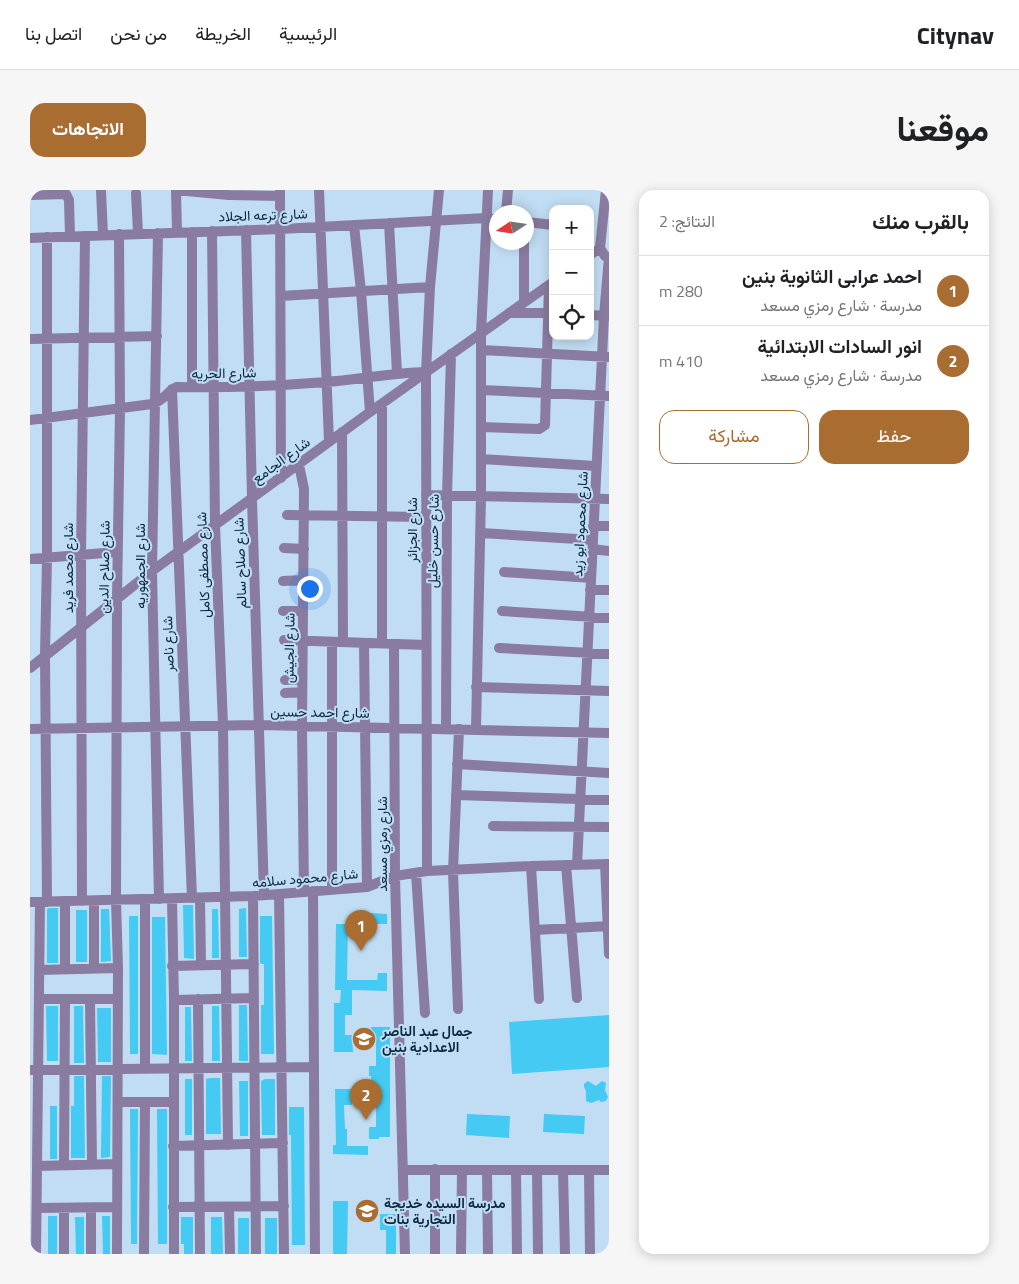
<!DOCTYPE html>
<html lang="ar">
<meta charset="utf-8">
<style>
body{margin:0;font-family:"Titillium Web",Vazirmatn,sans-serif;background:#f6f6f6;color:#202124;direction:rtl}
.controls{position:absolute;right:15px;top:15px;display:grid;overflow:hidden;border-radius:10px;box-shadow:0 2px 12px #0003}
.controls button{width:45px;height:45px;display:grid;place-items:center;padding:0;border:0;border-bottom:1px solid #e0e0e0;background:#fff;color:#202124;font:25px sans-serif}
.compass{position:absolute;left:459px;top:15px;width:45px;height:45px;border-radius:50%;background:#fff;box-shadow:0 2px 12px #0003;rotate:258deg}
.you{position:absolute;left:279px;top:398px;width:18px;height:18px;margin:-12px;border:4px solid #fff;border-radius:50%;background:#1a73e8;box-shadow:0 0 0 8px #1a73e833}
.badge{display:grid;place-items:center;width:32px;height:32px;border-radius:50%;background:#aa6d31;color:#fff;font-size:16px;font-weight:700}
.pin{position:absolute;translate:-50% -41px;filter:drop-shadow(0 1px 2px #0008)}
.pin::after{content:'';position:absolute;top:26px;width:18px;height:15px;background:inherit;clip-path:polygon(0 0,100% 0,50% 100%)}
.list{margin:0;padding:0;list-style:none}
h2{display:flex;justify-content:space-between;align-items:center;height:65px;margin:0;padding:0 20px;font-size:21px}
h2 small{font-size:16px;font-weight:400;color:#757577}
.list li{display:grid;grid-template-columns:32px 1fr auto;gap:15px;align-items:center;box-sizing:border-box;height:70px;padding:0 20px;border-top:1px solid #e0e0e0}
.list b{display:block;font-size:19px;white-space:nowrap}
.list p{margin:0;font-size:16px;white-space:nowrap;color:#757577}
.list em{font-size:16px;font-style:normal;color:#757577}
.actions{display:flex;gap:10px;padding:15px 20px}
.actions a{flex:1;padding:11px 0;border:1px solid #aa6d31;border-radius:15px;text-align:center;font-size:18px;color:#aa6d31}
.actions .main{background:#aa6d31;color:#fff}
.icon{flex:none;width:28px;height:28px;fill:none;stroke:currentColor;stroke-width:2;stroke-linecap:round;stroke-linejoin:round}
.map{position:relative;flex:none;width:579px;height:1064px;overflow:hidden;direction:ltr;border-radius:15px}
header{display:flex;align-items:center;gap:30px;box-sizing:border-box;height:70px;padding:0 25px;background:#fff;border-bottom:1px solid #e0e0e0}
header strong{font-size:24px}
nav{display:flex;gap:28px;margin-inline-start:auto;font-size:18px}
.intro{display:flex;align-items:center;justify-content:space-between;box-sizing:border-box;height:120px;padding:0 30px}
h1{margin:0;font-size:35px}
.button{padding:12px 22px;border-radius:15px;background:#aa6d31;color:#fff;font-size:18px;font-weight:700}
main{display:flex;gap:30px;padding:0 30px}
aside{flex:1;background:#fff;border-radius:15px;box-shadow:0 2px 12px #0003}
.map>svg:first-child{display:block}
</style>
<header>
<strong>Citynav</strong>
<nav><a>الرئيسية</a><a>الخريطة</a><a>من نحن</a><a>اتصل بنا</a></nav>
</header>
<div class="intro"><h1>موقعنا</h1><a class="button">الاتجاهات</a></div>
<main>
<aside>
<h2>بالقرب منك<small>النتائج: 2</small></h2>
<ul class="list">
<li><span class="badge">1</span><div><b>احمد عرابى الثانوية بنين</b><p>مدرسة · شارع رمزي مسعد</p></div><em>280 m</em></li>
<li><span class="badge">2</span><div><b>انور السادات الابتدائية</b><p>مدرسة · شارع رمزي مسعد</p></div><em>410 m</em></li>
</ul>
<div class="actions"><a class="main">حفظ</a><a>مشاركة</a></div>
</aside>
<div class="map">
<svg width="579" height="1064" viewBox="0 0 579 1064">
<rect width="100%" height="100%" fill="#c1ddf3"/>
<path fill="#44caf3" d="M153 715H163L164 769 154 768Z
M19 718H28V773H17V719Z
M216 718 217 767H209V719Z
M71 719H79L81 771 71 772Z
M182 719H188L189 768H182Z
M46 720H57V772H46Z
M340 723 357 724V734H340Z
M99 726H108V864H100Z
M230 726H242L244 864H231V815H234V774H231L230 772Z
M122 727H135L137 865 122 864Z
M306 734H318L317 790H347L348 783H357V801L322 800V825H315V845H322L323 862H304V813H310L311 800H305Z
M209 815H217L218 871H209Z
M16 816H28V871H17Z
M44 816H53L54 873H44Z
M182 816H189L190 871H182Z
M155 817H161L162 871H155Z
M67 818H81V872H68Z
M579 825V877L482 884 479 832Z
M341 837H360V947H349V949H339V937H346V913H341V886H339V876H346V853H340Z
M44 886H54L55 968H41V916H44Z
M72 886H81L80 967 71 968Z
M180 888H190L191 944H176V889Z
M155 889H162V945H155Z
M235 889H245V945H232L231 891Z
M209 891H218V946H210Z
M558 891 566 896 572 891 576 893 575 900 578 907 576 911 571 912 569 910 561 913 556 911V901L554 897V894Z
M305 899H322V915H314L315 939H317V956H338V965L303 964V955H306Z
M20 916H27V969H20Z
M259 917H274L275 1055H262L261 945H259Z
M100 919H108L107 1054H101Z
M127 919H137V1054H128Z
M437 924 480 926 479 948 436 945Z
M514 924 555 926 554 944 513 942Z
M303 1011H318L317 1064H303Z
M350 1024H366V1064H356V1040H350Z
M18 1026H27V1064H18Z
M72 1026H80V1064H73Z
M45 1027H54V1064H46Z
M151 1027H163V1064H154V1054H151Z
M181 1027H192L193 1064H181Z
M208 1028H219V1064H208Z
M235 1028H247V1064H235Z"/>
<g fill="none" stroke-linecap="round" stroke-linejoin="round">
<path stroke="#8a7ca1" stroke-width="10" d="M71 0 73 45
M146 0 199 5 250 6
M146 0 147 42
M250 0 251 288
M289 0 299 252
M106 3 108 44
M0 5 36 4 39 10 40 46
M476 22 478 0
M497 32 523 35
M359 33 367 183
M324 35 331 101 340 222
M216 40 222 309 234 705
M182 41 185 335 193 535 198 955
M162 42V197
M128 43 122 381 129 709
M17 47V368L15 465 17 712
M0 48 251 39 456 28 467 29
M560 65 570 58
M251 106 400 97
M494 112V52
M479 123H523
M560 125 579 126
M0 149 127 146
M451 160 579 167
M142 199 162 708
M451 200 579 206
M352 214V453
M0 230 122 214C134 211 137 201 147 197 197 198 247 196 296 192 330 189 362 183 396 182
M451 237 509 239 515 235 519 95
M312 242 313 452
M451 269 566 276
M269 275 274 299 272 536 274 701
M396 305 579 309
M257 325 396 327
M563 336H579
M451 343 563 350
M254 358 274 359
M562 359 579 361
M0 369 87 362
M474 382 561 388
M253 391 273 390
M560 400H579
M253 421H273
M472 421 579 428
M254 450 396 455
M302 452V699
M334 453 337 697
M364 454 365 686 375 1064
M469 458 579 464
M0 478 122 381 340 222 523 92
M255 490 272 489
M446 497 579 501
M255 503 272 502
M416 538 417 306 421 164
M0 539 230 535 579 543
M446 539 451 306V143L458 0
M427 574 579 583
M426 605 579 610
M463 636 579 637
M575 674 579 764
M536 675 547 808
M547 675 574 126 579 67 575 66 570 58 576 0
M501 676 509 809
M397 681 396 182 400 97 409 0
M386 683 395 823
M283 701 285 1064
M249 704 254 1064
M223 706 226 1064
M170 708 171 775
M142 709 144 810V1064
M35 711V779
M52 711 51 366 55 46
M64 711V779
M0 712 223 706 337 697 365 686 397 681 501 676 579 674
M505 740 579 736
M142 776 224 774
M9 780 88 778
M9 809H88
M60 809 62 974
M168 809 170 1064
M144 810 224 808
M428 819 423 681 429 539
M115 879V709
M0 880 284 877
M88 912H143
M143 956 253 953
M34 975 35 809
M7 976 87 974
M405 979V1064
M374 980H579
M457 980 458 1064
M486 980 487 1064
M507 980 508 1064
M533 980 535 1064
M559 980 560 1064
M143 1017 254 1016
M199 1017 200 1064
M7 1018 87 1017
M61 1018V1064
M6 1064 10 712
M34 1064V1018
M87 1064 88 778 86 710 87 410 90 219 89 44
M114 1064 115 912
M431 1064 432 980"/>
</g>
<defs>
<g id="school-disc" transform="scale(1.25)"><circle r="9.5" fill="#aa6d31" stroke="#c1ddf3"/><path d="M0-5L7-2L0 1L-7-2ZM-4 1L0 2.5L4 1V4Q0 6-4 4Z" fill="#fff"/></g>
</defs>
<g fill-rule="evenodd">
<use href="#school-disc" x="334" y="849"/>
<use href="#school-disc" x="337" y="1021"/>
</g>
<g text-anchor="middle" stroke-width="4" stroke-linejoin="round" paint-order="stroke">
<g font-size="14" fill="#09283e" stroke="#c1ddf3">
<text transform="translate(233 25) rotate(-2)" y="5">شارع ترعه الجلاد</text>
<text transform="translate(194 183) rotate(-1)" y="5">شارع الحريه</text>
<text transform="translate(251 270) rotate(-36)" y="5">شارع الجامع</text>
<text transform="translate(550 334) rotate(-87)" y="5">شارع محمود ابو زيد</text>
<text transform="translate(382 340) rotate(-90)" y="5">شارع الجزائر</text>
<text transform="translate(403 351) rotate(-89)" y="5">شارع حسن خليل</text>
<text transform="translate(210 373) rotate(-92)" y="5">شارع صلاح سالم</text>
<text transform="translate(173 375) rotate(-92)" y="5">شارع مصطفى كامل</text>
<text transform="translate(110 376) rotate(-90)" y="5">شارع الجمهوريه</text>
<text transform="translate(74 377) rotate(-89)" y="5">شارع صلاح الدين</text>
<text transform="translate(38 378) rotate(-90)" y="5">شارع محمد فريد</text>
<text transform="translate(138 454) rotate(-92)" y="5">شارع ناصر</text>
<text transform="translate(259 458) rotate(-89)" y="5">شارع الجيش</text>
<text transform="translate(290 522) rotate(1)" y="5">شارع احمد حسين</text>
<text transform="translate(352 654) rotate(-90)" y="5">شارع رمزي مسعد</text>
<text transform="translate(275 688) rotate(-5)" y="5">شارع محمود سلامه</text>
</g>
<g font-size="14" font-weight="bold" fill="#09283e" stroke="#c1ddf3" text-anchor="start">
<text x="352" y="846">جمال عبد الناصر<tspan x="352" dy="16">الاعدادية بنين</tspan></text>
<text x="354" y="1018">مدرسة السيده خديجة<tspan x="354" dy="16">التجارية بنات</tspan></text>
</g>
</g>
</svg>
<div class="controls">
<button>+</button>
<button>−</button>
<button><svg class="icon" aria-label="locate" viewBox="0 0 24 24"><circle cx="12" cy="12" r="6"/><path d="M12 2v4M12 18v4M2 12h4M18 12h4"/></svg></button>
</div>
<svg class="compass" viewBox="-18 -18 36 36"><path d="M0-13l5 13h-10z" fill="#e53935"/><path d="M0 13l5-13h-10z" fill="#757577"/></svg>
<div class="you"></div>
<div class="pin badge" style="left:331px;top:761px">1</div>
<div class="pin badge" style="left:336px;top:930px">2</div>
</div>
</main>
